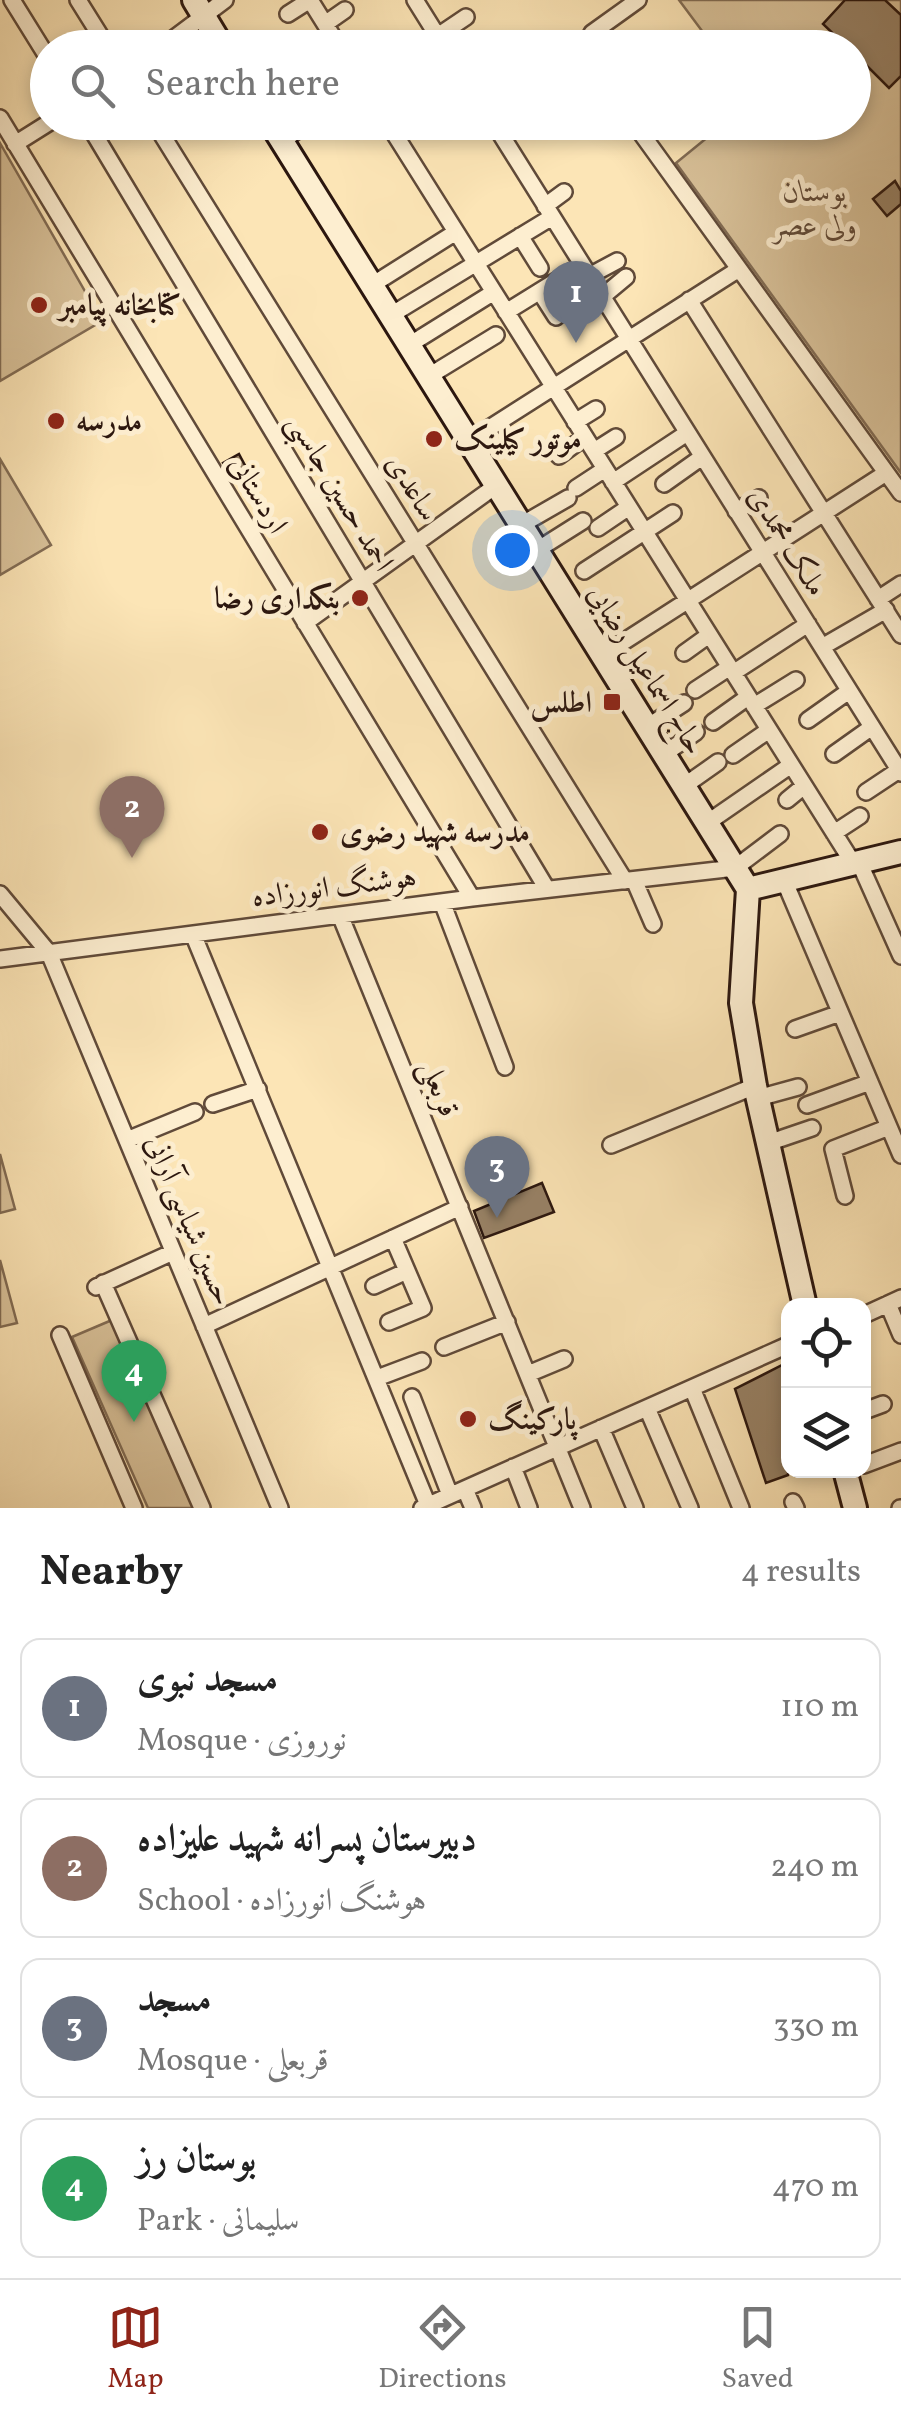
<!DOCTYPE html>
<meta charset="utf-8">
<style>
body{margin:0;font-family:Vollkorn,Amiri,serif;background:#f2f2f2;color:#222}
.controls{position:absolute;right:30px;bottom:30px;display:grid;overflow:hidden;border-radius:20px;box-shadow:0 5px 15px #0003}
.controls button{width:90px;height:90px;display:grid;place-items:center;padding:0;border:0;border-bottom:2px solid #e0e0e0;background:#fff;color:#222;font:50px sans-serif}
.you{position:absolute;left:512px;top:550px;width:35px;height:35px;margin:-25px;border:8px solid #fff;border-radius:50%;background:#1a73e8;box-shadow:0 0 0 15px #1a73e833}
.badge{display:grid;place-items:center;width:65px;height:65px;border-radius:50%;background:#8f2418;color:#fff;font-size:32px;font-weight:700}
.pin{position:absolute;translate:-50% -82px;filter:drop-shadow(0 2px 5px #0008)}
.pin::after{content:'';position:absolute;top:52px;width:35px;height:30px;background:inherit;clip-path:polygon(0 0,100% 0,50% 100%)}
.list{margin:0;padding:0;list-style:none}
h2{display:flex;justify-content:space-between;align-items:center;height:130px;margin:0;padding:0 40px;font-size:42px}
h2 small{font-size:32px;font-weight:400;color:#767676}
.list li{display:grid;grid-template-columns:65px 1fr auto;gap:30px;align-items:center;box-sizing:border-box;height:140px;margin:0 20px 20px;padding:0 20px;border:2px solid #e0e0e0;border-radius:20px}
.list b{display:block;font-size:38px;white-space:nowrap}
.list p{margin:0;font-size:32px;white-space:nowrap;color:#767676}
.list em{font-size:32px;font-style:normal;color:#767676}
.icon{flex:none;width:55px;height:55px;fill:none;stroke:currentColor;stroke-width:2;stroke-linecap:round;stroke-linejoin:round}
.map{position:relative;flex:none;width:901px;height:1508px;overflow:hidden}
.search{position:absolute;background:#fff;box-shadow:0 5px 15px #0003;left:30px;right:30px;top:30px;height:110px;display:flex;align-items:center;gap:25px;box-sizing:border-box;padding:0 35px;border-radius:55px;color:#767676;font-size:38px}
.sheet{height:770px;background:#fff}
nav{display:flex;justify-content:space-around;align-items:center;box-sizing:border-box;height:140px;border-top:2px solid #e0e0e0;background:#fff;font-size:28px;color:#767676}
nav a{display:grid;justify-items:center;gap:5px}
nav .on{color:#8f2418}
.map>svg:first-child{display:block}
</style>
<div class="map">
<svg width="901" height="1508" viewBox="0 0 901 1508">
<rect width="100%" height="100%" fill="#fce5b6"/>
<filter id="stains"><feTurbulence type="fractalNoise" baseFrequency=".002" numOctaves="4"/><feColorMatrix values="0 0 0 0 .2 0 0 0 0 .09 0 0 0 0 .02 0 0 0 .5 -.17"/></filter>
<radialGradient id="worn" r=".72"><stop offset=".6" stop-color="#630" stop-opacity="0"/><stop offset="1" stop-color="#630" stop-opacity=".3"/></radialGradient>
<path fill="#d9c29a" stroke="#826c54" stroke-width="2.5" d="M679 0H901V473L676 163 725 123 854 122V48L714 47Z
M0 143 102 321 0 381Z
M0 459 51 545 0 575Z
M0 1154 15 1209 0 1213Z
M0 1260 17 1323 0 1327Z
M112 1320 195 1508H148L72 1337Z"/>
<path fill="#988266" stroke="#2c170f" stroke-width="2.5" d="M845 0H885L901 15V76L889 88 854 53V48H848L823 24Z
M895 181 901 191V204L887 216 873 199Z
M239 454 248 471 232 480 223 463Z
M542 1183 554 1212 484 1238 474 1211Z
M788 1362V1475L766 1483 735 1389Z"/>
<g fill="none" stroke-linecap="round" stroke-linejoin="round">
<g stroke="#604a39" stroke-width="20">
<path id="minor" d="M12 0 48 58
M78 0 108 48
M415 0 445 48
M288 14 310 0 340 48
M325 24 345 10
M161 48 225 0
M420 48 466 17
M584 48 592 33 638 0
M0 118 472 898
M87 122 547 889
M154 122 625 881
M387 122 853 863
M493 122 901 773
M633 122 901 493
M358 130 370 122
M282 141 309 122
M15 144 50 122
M545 206 564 192
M520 236 540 268
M589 276 617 261
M372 285 456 232
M540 292 556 317
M602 297 626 277
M689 300 901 635
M506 312 582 265
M391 315 552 217
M409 345 494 292
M429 376 496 335
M575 422 596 409
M469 441 739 269
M594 451 616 437
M559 456 585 437
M613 482 687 433
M664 484 702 457
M576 488 605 469
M736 511 759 498
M521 525 568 498
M598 528 629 507
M537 550 583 521
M584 571 673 513
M878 599 901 584
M305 623 497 485
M822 647 886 610
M684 653 709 635
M603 655 886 473
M733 673 808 624
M695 690 730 667
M754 706 796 680
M808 720 849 691
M713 722 748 697
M647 727 684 703
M664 754 696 732
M834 754 872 727
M733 755 769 730
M684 786 718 762
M866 792 899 770
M787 800 804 786
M707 823 791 765
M834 833 860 816
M859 862 901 956
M634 880 653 924
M784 880 901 1155
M0 894 49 953 280 1508
M442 902 505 1067
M340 915 582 1508
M193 934 428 1505
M0 959 472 898 735 868 780 834
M795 1029 840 1013
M758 1098 798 1087
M213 1104 258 1089
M807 1105 870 1082
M127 1140 195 1112
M768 1143 812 1128
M611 1145 755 1086
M845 1196 833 1149 889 1127
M103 1283 202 1508
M374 1286 407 1271
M96 1287 173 1252
M888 1304 901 1335
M864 1315 901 1298
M389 1322 423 1308 393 1238
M204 1326 460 1207
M60 1335 134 1508
M444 1347 507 1322
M528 1374 564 1359
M377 1378 422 1361
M692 1388 741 1508
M412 1397 450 1495
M647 1408 690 1508
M864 1411 883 1404
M601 1428 635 1508
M864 1465 901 1451
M513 1467 529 1508
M465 1489 473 1508
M793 1502 796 1508
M422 1508 788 1345
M900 1508H901"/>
</g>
<g stroke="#2c170f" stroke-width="28">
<path id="secondary" d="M194 0 223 48
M270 122 748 889 741 1003 755 1086 805 1306
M748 889 901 852
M845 1470 855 1508"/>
</g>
<use href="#minor" stroke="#fdeed0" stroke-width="15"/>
<use href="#secondary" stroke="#fdeed0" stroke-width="22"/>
</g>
<g fill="#8f2418" stroke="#fdeed0" stroke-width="4">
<circle cx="39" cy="305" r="10"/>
<circle cx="56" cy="421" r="10"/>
<circle cx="434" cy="439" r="10"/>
<circle cx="360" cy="598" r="10"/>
<rect x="602" y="692" width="20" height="20" rx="5"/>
<circle cx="320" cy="832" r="10"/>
<circle cx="468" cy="1419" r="10"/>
</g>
<g text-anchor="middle" stroke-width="10" stroke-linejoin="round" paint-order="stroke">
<g font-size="30" font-style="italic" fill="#604a39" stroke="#fdeed0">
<text x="815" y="201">بوستان<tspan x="815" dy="34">ولی عصر</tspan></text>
</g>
<g font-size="30" font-weight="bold" fill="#2c170f" stroke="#fdeed0" text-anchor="start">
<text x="59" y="315">کتابخانه پیامبر</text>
<text x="76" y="431">مدرسه</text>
<text x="454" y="449">موتور کیلینک</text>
<text x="340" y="608" text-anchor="end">بنکداری رضا</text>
<text x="592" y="712" text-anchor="end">اطلس</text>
<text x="340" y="842">مدرسه شهید رضوی</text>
<text x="488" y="1429">پارکینگ</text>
</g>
<g font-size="30" fill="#2c170f" stroke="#fdeed0">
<text transform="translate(413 487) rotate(58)" y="10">ساعدی</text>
<text transform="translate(341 492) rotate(59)" y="10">احمد حسین جاسبی</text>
<text transform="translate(259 494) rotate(59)" y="10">اردستانی</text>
<text transform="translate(788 541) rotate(58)" y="10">ملک محمدی</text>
<text transform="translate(647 669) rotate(58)" y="10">حاج اسماعیل رضایی</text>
<text transform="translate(334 886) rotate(-7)" y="10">هوشنگ انورزاده</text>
<text transform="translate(440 1088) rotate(68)" y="10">قربعلی</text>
<text transform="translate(190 1220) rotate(67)" y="10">حسین شیاسی آرانی</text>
</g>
</g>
<rect width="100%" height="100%" filter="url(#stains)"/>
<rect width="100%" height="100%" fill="url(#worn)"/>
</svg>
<div class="controls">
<button><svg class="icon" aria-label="locate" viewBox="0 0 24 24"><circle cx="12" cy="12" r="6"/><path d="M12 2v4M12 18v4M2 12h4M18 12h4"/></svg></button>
<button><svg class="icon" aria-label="layers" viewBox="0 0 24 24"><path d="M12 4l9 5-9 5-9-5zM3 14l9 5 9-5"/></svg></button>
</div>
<div class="you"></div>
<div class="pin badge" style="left:576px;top:343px;background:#6b7280">1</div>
<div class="pin badge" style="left:132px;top:858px;background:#8d6e63">2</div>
<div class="pin badge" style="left:497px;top:1218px;background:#6b7280">3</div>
<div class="pin badge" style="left:134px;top:1422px;background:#2e9e5b">4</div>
<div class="search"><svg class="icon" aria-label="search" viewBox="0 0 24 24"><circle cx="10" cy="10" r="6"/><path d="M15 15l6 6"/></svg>Search here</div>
</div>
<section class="sheet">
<h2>Nearby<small>4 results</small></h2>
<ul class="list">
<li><span class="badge" style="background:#6b7280">1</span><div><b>مسجد نبوی</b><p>Mosque · نوروزی</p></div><em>110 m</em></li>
<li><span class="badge" style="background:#8d6e63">2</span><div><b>دبیرستان پسرانه شهید علیزاده</b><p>School · هوشنگ انورزاده</p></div><em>240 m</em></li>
<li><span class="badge" style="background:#6b7280">3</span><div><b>مسجد</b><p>Mosque · قربعلی</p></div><em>330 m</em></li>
<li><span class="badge" style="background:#2e9e5b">4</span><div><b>بوستان رز</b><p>Park · سلیمانی</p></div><em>470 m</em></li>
</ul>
</section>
<nav>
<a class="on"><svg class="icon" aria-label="map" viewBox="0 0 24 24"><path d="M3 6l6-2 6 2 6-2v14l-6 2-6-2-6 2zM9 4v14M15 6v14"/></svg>Map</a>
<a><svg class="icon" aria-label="directions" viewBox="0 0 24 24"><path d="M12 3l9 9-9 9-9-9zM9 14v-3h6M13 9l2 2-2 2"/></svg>Directions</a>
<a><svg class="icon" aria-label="saved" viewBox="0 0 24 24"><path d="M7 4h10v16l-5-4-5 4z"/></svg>Saved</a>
</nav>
